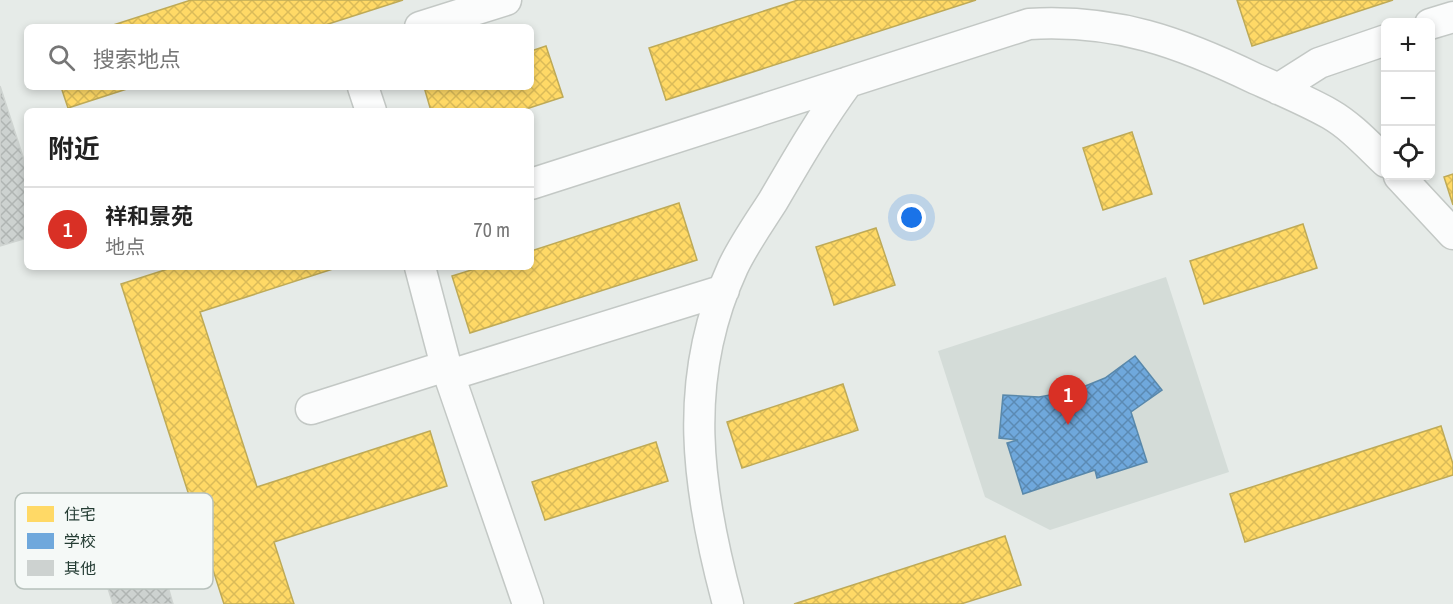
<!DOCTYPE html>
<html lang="zh">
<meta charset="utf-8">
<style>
body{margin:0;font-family:"Archivo Narrow","Noto Sans SC",sans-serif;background:#f2f2f2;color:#222}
.controls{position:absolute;right:18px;top:18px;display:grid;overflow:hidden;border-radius:9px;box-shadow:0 3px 9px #0003}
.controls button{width:54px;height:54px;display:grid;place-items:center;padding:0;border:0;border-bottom:2px solid #e0e0e0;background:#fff;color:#222;font:30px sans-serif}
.you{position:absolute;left:912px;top:218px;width:21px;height:21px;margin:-15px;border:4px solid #fff;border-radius:50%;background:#1a73e8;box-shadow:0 0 0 9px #1a73e833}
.badge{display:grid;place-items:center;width:39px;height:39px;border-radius:50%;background:#d93025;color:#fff;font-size:20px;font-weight:700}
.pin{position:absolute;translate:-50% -50px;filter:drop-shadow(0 2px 3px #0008)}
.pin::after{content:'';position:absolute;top:32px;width:21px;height:18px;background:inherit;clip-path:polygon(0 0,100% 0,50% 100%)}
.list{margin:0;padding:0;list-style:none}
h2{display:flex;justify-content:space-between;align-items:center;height:78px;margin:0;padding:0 24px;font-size:26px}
h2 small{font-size:20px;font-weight:400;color:#767676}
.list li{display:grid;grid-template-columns:39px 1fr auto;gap:18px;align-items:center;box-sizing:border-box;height:84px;padding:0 24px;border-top:2px solid #e0e0e0}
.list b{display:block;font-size:22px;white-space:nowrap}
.list p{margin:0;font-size:20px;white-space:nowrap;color:#767676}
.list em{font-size:20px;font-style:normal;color:#767676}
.icon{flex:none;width:33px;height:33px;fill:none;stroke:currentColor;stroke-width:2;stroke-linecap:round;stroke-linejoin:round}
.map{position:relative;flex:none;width:1453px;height:604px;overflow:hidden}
.search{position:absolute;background:#fff;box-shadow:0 3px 9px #0003;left:24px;top:24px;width:510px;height:66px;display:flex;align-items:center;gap:15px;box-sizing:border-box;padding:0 21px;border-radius:9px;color:#767676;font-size:22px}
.panel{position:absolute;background:#fff;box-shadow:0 3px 9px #0003;left:24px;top:108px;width:510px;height:162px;border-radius:9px}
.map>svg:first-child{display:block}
</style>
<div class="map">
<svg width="1453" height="604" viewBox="0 0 1453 604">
<defs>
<pattern id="homes-cross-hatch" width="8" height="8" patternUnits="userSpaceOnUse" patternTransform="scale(1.5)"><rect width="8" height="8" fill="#ffd966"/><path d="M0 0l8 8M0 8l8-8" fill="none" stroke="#dabb59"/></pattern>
<pattern id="schools-cross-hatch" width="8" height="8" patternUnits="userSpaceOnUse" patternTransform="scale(1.5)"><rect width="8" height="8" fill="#6fa8dc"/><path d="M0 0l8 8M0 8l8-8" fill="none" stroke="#5b8ab3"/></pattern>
<pattern id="building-cross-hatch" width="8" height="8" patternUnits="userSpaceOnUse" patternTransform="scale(1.5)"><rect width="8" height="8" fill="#cdd2d0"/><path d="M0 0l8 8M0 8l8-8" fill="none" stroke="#b0b5b3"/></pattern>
</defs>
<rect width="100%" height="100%" fill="#e6ebe8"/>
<path fill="#d4dcd8" d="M1166 277 1229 472 1050 530 985 497 938 351Z"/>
<path fill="url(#homes-cross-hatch)" stroke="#beaa57" stroke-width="1.5" d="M191 0H403L319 27H107Z
M798 0H976L666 100 649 48Z
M1237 0H1393L1252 46Z
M546 46 563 97 520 111H431L424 87H531V51Z
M61 87H133L68 108Z
M1132 132 1152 194 1103 210 1083 148Z
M1453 174V205L1444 177Z
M679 203 697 260 470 333 452 276 481 267H531V251Z
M1303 224 1317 268 1204 304 1190 261Z
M876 228 895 285 834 305 816 247Z
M174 267H339L200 312 257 487 430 431 447 486 274 542 294 604H224L121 284Z
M843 384 858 430 742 468 727 422Z
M1441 426 1453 464V475L1245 542 1230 494Z
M656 442 668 481 545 520 532 482Z
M1005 536 1021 585 961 604H794Z"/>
<path fill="url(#schools-cross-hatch)" stroke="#5988aa" stroke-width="1.5" d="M1135 356 1162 390 1131 412 1147 462 1097 478 1095 470 1023 494 1007 443 1018 440 999 438 1003 395 1039 397 1073 391 1105 378Z"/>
<path fill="url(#building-cross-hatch)" stroke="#cfd4d1" stroke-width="1.5" d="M0 86 27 169V238L0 246Z
M160 559 173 604H113L104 576Z"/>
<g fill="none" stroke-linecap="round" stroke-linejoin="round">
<g stroke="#c3c8c5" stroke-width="33">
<path id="minor" d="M1430 24 1453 17
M420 27 506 0
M363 87 371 111
M1278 89 1319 63 1386 40
M1399 176 1453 234
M531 184 1029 24C1116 19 1180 42 1256 79 1281 90 1307 101 1330 114 1351 126 1369 146 1386 162
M420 267 446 366 528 604
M450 375 724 290
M311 409 446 366
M728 604C697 489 681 380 733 267 744 244 759 223 773 201 797 160 820 120 848 82"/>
</g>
<use href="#minor" stroke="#fbfcfc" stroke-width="30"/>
</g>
<rect x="15" y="493" width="198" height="96" rx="9" fill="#f5f9f7" stroke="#b7c1bc" stroke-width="1.5"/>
<rect x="27" y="506" width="27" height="16" fill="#ffd966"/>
<rect x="27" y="533" width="27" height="16" fill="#6fa8dc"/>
<rect x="27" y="560" width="27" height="16" fill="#cdd2d0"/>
<g font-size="16" fill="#253d34">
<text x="64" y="520">住宅</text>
<text x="64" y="547">学校</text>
<text x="64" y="574">其他</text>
</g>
</svg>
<div class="controls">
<button>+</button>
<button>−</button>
<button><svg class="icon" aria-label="locate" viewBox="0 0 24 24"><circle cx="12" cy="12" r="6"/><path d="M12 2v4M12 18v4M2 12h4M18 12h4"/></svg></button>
</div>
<div class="you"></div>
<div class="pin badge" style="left:1068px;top:425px">1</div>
<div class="search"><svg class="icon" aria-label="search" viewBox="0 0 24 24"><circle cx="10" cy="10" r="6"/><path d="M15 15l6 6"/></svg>搜索地点</div>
<section class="panel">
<h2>附近<small></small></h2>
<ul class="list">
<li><span class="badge">1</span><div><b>祥和景苑</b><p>地点</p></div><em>70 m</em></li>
</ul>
</section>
</div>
